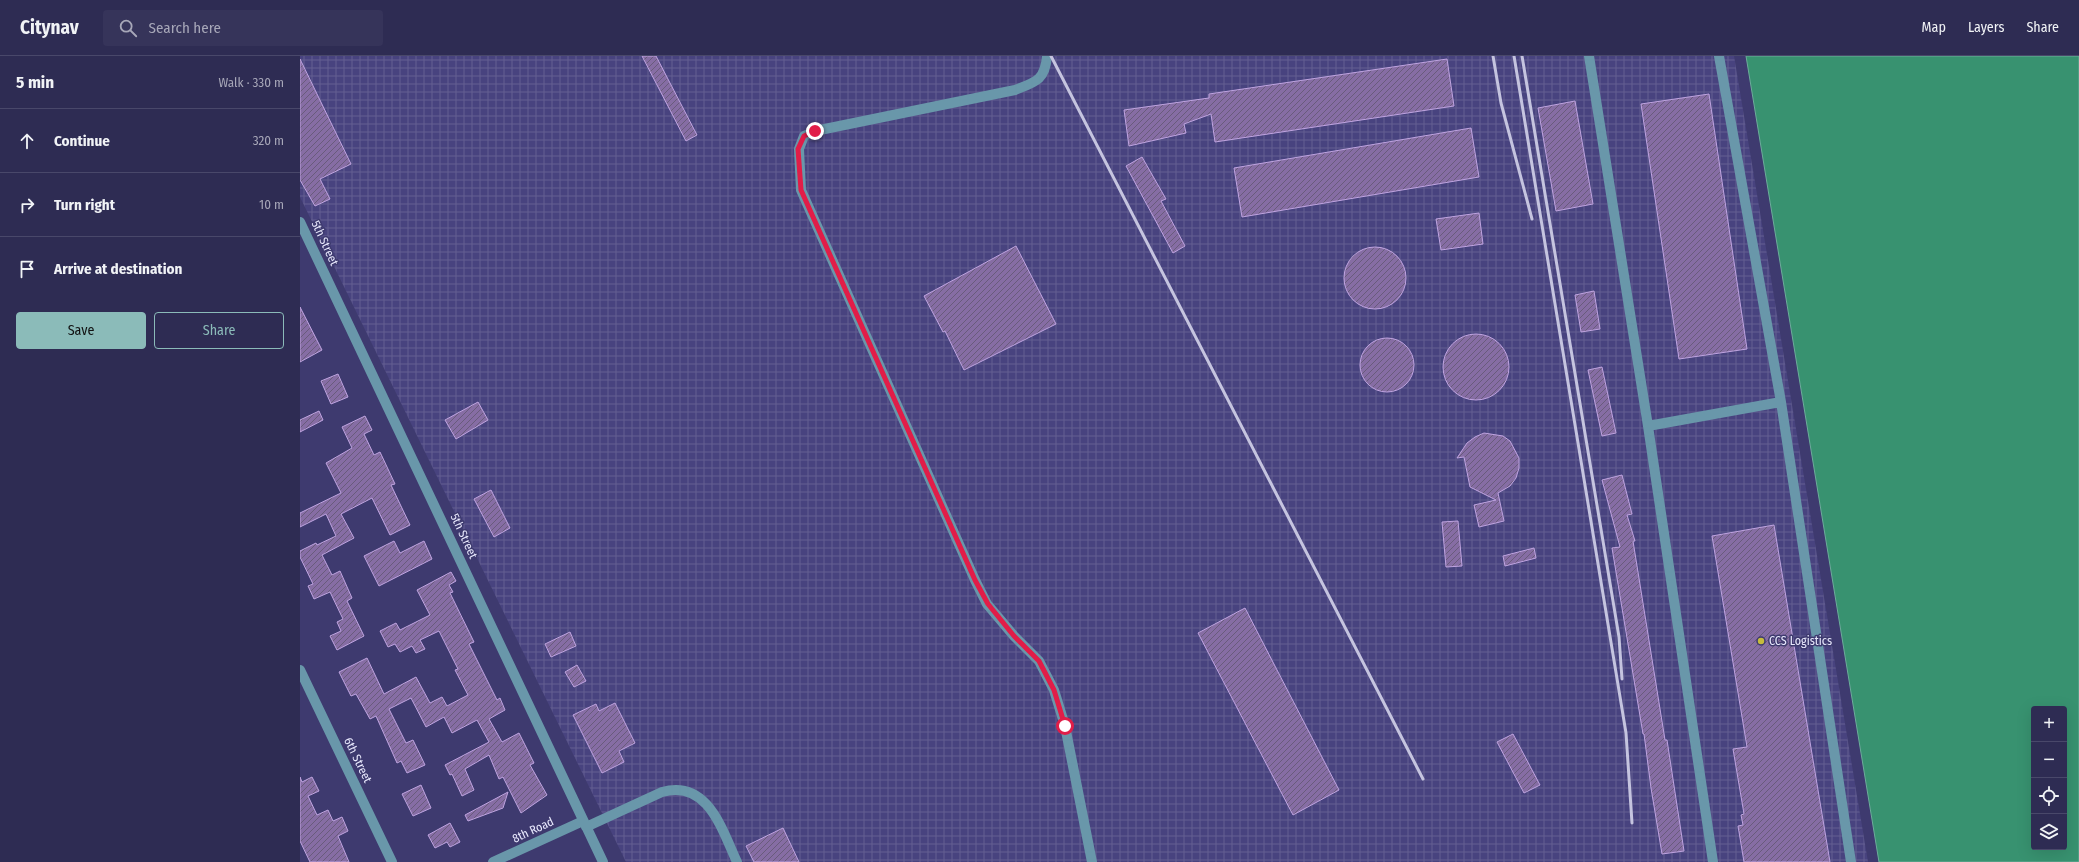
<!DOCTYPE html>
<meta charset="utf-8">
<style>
body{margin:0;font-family:"Fira Sans Condensed",sans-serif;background:#36345a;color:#f1f3f6}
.controls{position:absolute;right:12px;bottom:12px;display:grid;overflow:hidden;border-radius:4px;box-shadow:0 4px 16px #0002}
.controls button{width:36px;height:36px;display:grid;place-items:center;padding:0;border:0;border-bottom:1px solid #49486a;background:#2e2c53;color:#f1f3f6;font:20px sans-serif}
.stop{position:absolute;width:12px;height:12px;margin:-9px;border:3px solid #e11d48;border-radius:50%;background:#fff}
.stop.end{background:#e11d48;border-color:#fff;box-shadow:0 1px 4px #0008}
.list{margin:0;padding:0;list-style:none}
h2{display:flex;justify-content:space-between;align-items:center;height:52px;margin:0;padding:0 16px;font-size:17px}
h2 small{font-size:13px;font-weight:400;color:#a7a7b8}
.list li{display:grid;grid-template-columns:26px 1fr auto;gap:12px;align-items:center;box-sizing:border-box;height:64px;padding:0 16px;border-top:1px solid #49486a}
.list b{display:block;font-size:15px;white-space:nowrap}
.list em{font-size:13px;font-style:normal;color:#a7a7b8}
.actions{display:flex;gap:8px;padding:12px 16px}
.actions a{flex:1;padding:9px 0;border:1px solid #8bbbb9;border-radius:4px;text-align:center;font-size:14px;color:#8bbbb9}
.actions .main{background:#8bbbb9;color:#111}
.icon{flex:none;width:22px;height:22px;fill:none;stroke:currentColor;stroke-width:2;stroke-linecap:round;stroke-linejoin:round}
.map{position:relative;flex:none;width:1779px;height:806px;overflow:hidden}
header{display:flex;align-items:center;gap:24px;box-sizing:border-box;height:56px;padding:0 20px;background:#2e2c53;border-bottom:1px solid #49486a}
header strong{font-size:19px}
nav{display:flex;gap:22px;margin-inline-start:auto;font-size:14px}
.search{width:280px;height:36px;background:#36345a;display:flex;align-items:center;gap:10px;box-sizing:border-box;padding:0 14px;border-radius:4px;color:#a7a7b8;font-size:15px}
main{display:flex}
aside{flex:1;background:#2e2c53}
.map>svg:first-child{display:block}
</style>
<header>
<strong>Citynav</strong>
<div class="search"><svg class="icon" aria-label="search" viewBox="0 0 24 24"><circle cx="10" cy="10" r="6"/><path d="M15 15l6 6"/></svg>Search here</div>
<nav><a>Map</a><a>Layers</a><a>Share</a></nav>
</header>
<main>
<aside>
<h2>5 min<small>Walk · 330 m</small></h2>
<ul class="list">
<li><svg class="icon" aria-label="ahead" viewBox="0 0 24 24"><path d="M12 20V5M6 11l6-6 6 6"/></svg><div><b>Continue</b></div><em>320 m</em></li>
<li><svg class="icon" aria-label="right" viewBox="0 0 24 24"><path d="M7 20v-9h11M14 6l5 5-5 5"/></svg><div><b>Turn right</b></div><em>10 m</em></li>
<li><svg class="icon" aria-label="arrive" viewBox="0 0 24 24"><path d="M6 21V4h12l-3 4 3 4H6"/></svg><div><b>Arrive at destination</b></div></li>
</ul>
<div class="actions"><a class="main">Save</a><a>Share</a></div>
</aside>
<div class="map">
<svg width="1779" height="806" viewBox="0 0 1779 806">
<defs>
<pattern id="industrial-grid" width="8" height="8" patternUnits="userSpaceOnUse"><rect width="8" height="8" fill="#48437f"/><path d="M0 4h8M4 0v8" fill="none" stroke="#635e92"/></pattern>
<pattern id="building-hatch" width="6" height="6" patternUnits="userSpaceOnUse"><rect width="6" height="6" fill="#866da4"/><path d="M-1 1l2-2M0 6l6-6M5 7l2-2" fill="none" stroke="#695b7c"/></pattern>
</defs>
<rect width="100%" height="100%" fill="#3e3a6f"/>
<path fill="url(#industrial-grid)" d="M0 0H1434L1568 806H326L0 141Z"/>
<path fill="#389270" stroke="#6dac9b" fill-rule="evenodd" d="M1446 0H1779V806H1579ZM1734 653H1764V791H1734Z"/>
<path fill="url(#building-hatch)" stroke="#bfa4e0" d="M342 0H356L397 79 386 85Z
M0 3 51 108 20 123 30 143 15 150 0 124Z
M1147 3 1154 50 915 86 911 58 884 68 886 77 829 90 824 54 909 42V38Z
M1409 38 1447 293 1379 303 1341 48Z
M1275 45 1293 148 1256 155 1238 52Z
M1171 72 1179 121 942 161 934 112Z
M842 101 866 143 861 145 885 190 873 197 826 110Z
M1179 157 1183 188 1141 194 1136 163Z
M716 190 756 268 664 314 645 275 643 276 624 240Z
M1044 222a31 31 0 1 1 62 0a31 31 0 1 1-62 0Z
M1294 235 1300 273 1281 276 1275 239Z
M0 251 22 294 0 306Z
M1143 311a33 33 0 1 1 66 0a33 33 0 1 1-66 0Z
M1060 309a27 27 0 1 1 54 0a27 27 0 1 1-54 0Z
M1302 311 1316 377 1302 380 1288 314Z
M38 318 48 341 31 348 21 325Z
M178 346 188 364 156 383 145 364Z
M19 355 23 364 0 376V364Z
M65 360 72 374 64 378 74 399 80 396 95 428 91 429 110 469 90 479 72 442 41 458 54 482 22 499 32 519 40 515 52 542 47 545 64 580 37 594 30 580 41 575 37 566 43 563 30 536 14 543 8 530 13 528 0 501V495L16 487 17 489 36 480 26 458 0 471V457L41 437 26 407 52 392 42 371Z
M1184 377 1203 380 1210 385 1219 402V412L1216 422 1210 430 1198 437 1204 465 1179 471 1174 449 1196 444 1170 431 1164 401 1157 402 1167 387 1175 381Z
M1322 419 1332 458 1327 459 1335 485H1333L1365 684H1367L1384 795 1362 798 1351 732 1344 678H1343L1312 492 1320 491 1302 424Z
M191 434 210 472 194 481 174 443Z
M1158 465 1162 510 1146 511 1142 466Z
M1474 469 1519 740 1530 806H1444L1438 770 1443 769 1441 759 1444 758 1433 693 1447 691 1412 480Z
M94 485 100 497 124 485 132 503 79 530 64 500Z
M1234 492 1236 502 1205 510 1203 500Z
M151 516 156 525 149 529 153 536 150 537 174 586 169 588 197 644 200 642 205 654 189 663 202 686 219 677 234 707 230 709 247 739 221 757 203 721 199 723 189 699 165 713 174 734 162 740 152 718 150 719 145 709 189 686 177 664 152 677 144 661 126 671 111 642 89 653 106 687 113 684 125 709 107 717 101 705 97 707 76 660 70 663 56 638 51 640 39 616 67 602 84 638 116 621 130 647 142 641 147 650 168 639 155 614 158 613 139 575 120 584 125 593 116 597 112 590 100 596 95 588 88 591 80 575 96 567 100 574 130 559 117 534Z
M945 552 1039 734 993 759 898 577Z
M270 576 276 590 251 601 245 588Z
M277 609 286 625 274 631 265 616Z
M315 647 335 687 319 695 324 706 302 717 273 659 296 648 299 655Z
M1213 678 1240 729 1224 737 1197 686Z
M0 721 2 726 12 721 19 735 8 740 17 759 28 754 33 765 42 761 48 775 38 780 49 806H10L0 785Z
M121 729 131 752 113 760 102 738Z
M208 736 203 752 168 765 165 759Z
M150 767 160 786 150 791 147 786 135 792 128 779Z
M483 772 499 806H454L446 790Z"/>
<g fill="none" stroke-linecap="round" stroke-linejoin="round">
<path stroke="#6997aa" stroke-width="10" d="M747 0C745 24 736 26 715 34L515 75 504 80 499 93 501 134 675 524 687 548 714 580 739 605 754 634 765 670 792 806
M1289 0 1348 370 1413 806
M1419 0 1481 346 1551 806
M0 166 303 806
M1348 370 1481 346
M0 614 92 806
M286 771 362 736C408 723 422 774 437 806
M193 806 283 765"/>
<path stroke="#c5c4df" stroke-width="3" d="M751 0 1123 723
M1193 0 1201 47 1232 163
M1214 0 1326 677 1332 767
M1222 0 1319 581 1322 623"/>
</g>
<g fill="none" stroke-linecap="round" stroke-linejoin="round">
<path stroke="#e11d48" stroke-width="5" d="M515 75 504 80 498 93 501 134 675 524 688 548 714 580 739 605 754 634 765 670"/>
</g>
<circle fill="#c6bc3c" stroke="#3e3a6f" stroke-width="1.5" cx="1461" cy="585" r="4"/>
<g text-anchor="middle" stroke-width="3" stroke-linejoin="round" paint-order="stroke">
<g font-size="12" fill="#eaeafe" stroke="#3e3a6f">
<text transform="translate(25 187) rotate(65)" y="4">5th Street</text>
<text transform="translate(164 480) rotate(65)" y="4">5th Street</text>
<text transform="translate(58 704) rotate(64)" y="4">6th Street</text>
<text transform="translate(233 774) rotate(-25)" y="4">8th Road</text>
</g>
<g font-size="12" fill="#eaeafe" stroke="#3e3a6f" text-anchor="start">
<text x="1469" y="589">CCS Logistics</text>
</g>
</g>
</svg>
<div class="controls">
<button>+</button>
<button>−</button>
<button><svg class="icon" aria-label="locate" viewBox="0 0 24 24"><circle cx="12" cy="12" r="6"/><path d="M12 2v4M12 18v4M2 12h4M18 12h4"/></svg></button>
<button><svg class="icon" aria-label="layers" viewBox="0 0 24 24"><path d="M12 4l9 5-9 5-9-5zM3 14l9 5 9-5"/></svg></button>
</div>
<div class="stop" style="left:765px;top:670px"></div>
<div class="stop end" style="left:515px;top:75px"></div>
</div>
</main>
